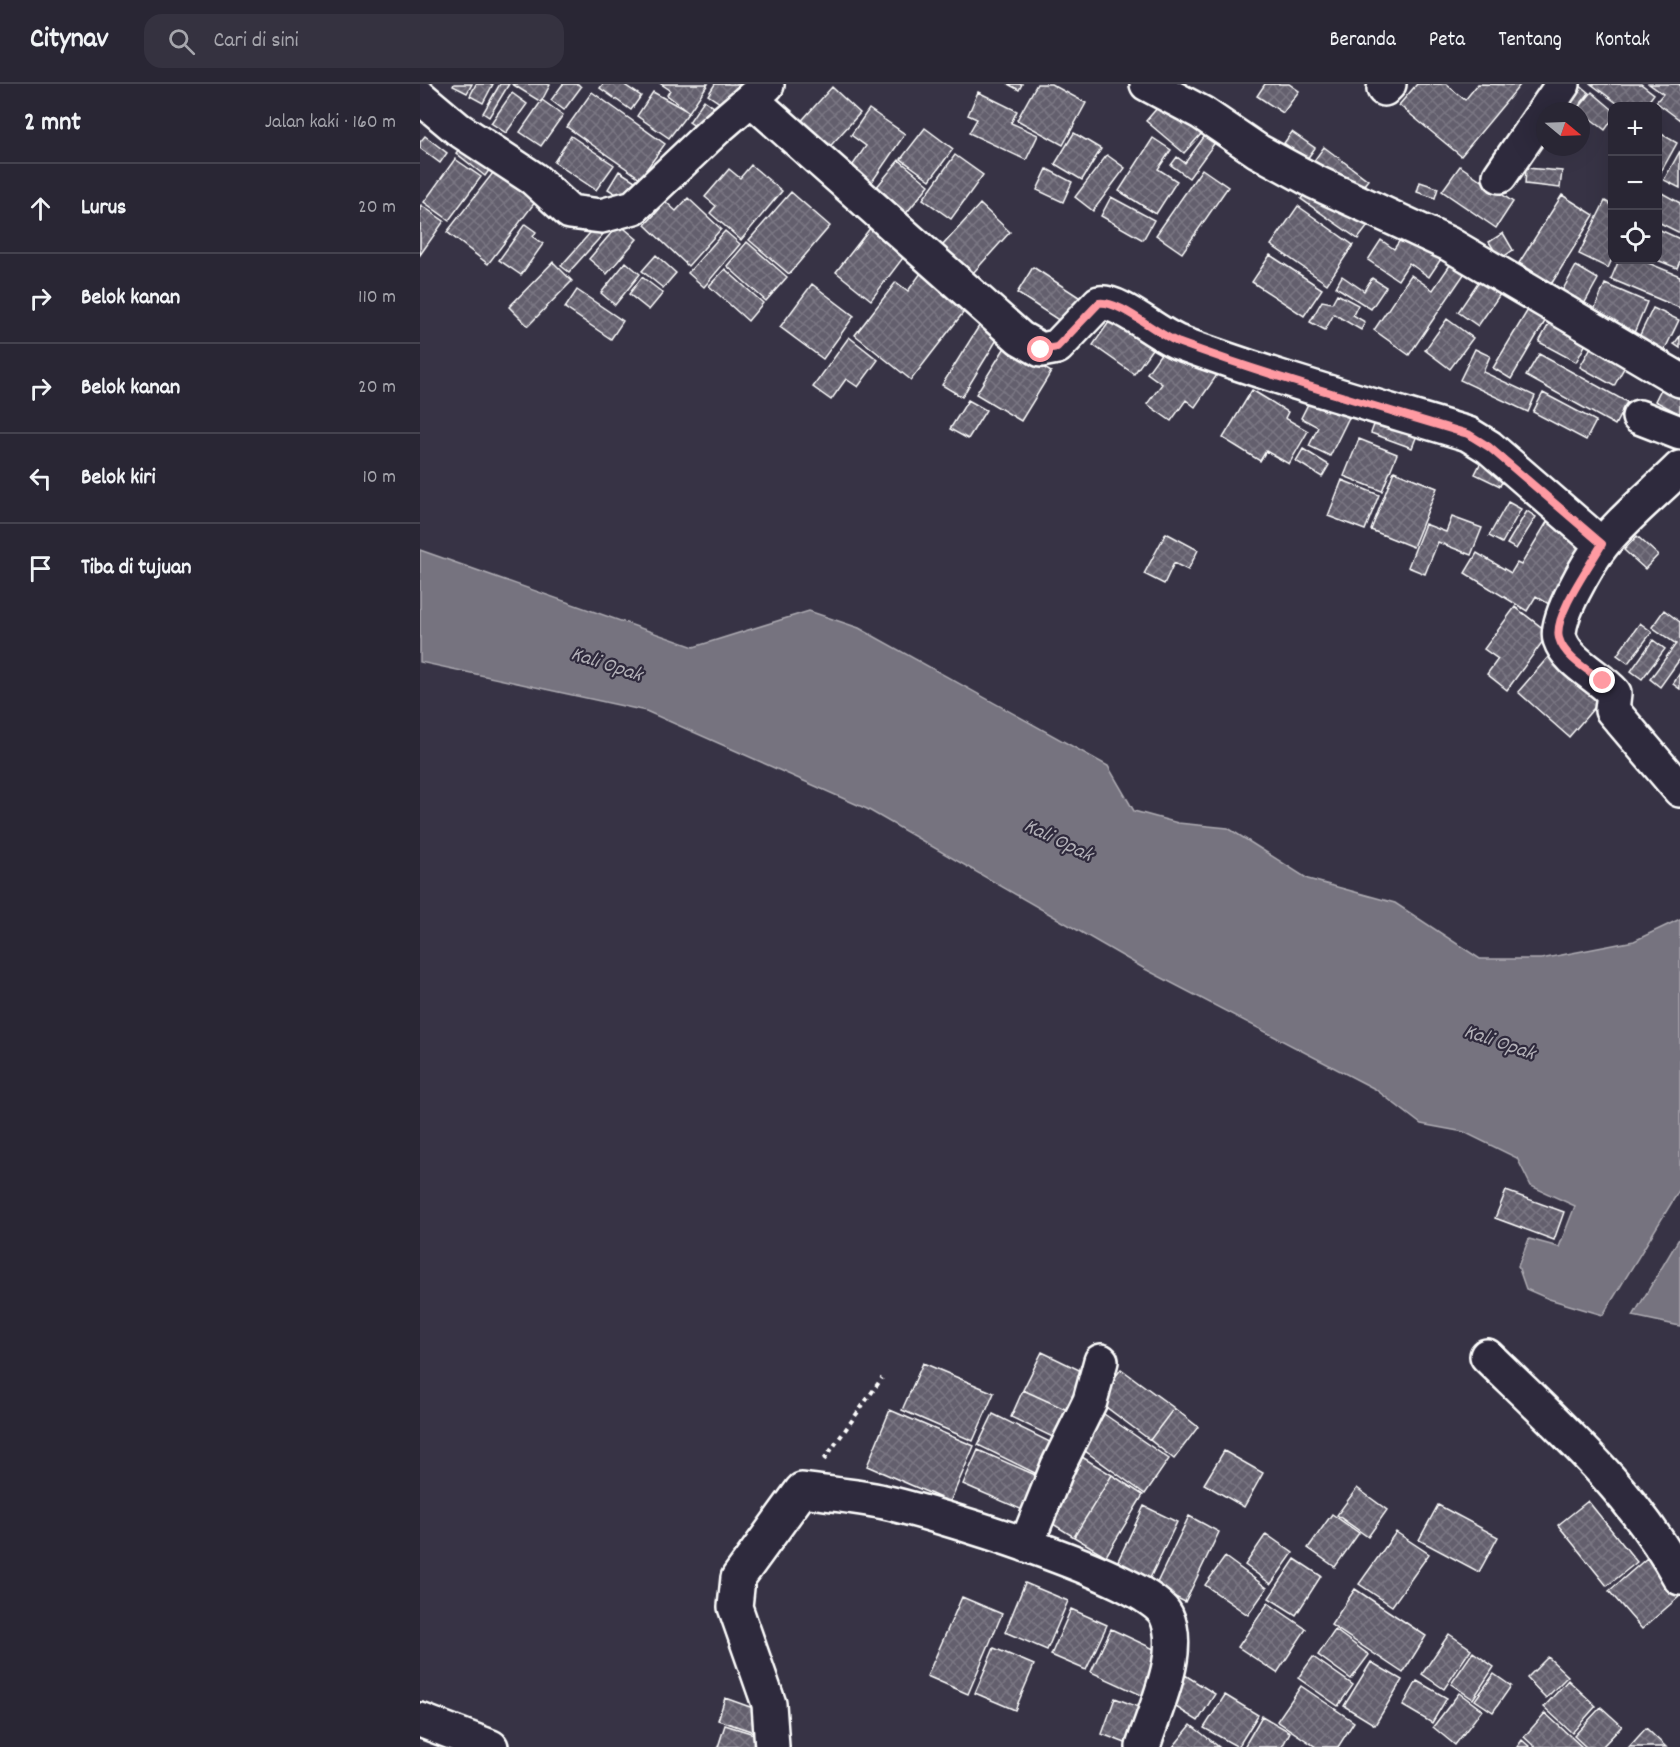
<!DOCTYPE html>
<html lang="id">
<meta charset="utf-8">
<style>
body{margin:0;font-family:Dekko,sans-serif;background:#353240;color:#f1f3f6}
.controls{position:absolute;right:18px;top:18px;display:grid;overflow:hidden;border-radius:12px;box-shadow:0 6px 24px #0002}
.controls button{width:54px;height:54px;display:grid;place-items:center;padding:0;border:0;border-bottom:2px solid #45434f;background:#292634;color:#f1f3f6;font:30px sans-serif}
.compass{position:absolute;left:1116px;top:18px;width:54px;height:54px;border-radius:50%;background:#292634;box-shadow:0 6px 24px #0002;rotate:109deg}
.stop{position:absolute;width:18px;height:18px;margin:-14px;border:4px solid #ff9aa2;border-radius:50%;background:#fff}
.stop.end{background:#ff9aa2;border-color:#fff;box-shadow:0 2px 6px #0008}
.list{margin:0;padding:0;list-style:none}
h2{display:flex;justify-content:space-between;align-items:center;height:78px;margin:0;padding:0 24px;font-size:26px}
h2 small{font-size:20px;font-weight:400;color:#a5a5ac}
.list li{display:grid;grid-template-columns:39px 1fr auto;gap:18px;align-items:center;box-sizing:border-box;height:90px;padding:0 24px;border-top:2px solid #45434f}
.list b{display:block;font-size:22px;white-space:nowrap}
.list em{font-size:20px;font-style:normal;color:#a5a5ac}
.icon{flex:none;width:33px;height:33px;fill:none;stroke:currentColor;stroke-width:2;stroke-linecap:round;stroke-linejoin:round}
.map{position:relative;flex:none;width:1260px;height:1663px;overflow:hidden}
header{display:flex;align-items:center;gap:36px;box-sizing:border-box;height:84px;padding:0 30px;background:#292634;border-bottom:2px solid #45434f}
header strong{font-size:28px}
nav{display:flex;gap:33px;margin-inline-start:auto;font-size:21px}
.search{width:420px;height:54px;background:#353240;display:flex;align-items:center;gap:15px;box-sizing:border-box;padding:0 21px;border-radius:18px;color:#a5a5ac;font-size:22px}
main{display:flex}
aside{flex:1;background:#292634}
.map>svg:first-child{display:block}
</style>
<header>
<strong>Citynav</strong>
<div class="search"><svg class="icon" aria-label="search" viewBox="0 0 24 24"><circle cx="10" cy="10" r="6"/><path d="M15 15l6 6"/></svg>Cari di sini</div>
<nav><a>Beranda</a><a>Peta</a><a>Tentang</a><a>Kontak</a></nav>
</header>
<main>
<aside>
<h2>2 mnt<small>Jalan kaki · 160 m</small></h2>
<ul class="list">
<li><svg class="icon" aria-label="ahead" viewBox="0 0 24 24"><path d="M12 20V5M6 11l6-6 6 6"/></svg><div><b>Lurus</b></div><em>20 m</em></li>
<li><svg class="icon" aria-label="right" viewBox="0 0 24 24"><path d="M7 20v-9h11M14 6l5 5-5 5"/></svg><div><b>Belok kanan</b></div><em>110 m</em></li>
<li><svg class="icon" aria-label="right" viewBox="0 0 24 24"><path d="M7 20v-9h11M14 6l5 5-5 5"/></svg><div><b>Belok kanan</b></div><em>20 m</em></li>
<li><svg class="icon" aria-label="left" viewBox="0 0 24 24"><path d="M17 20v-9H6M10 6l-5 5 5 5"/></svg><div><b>Belok kiri</b></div><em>10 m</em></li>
<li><svg class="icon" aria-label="arrive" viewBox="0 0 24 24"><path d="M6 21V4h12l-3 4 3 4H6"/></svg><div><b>Tiba di tujuan</b></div></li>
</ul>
</aside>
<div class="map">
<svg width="1260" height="1663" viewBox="0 0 1260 1663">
<defs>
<pattern id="building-cross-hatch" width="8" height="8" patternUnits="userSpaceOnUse" patternTransform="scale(1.5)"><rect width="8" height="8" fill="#635f6d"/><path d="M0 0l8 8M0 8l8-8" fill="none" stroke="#7a7783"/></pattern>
</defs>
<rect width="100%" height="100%" fill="#373345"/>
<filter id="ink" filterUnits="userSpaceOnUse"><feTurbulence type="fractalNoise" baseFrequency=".0167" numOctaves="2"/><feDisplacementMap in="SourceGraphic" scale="12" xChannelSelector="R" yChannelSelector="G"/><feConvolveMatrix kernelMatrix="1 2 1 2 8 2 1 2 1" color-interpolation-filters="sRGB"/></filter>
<g filter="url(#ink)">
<path fill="#76737f" stroke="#adabb2" stroke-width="1.5" d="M0 466 274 563 389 527 439 544 688 682 714 727 758 739 808 744 888 795 975 819 1060 875H1121L1214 857 1260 835V1105L1183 1231 1129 1215 1106 1205 1098 1182 1109 1155 1139 1163 1155 1122 1111 1102 1097 1074 1044 1048 1001 1040 955 1005 725 885 447 725 226 627 0 578Z
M1260 1153V1242L1213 1232Z"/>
<path fill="url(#building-cross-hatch)" stroke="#fff" stroke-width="1.5" d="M34 0H52L47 9 33 2Z
M56 0H73L63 19 50 12Z
M80 0H89L69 33 63 29Z
M92 0H127L130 1 121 18Z
M143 0H158L161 3 144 26 131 16Z
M183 0H203L221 12 211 26 180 4Z
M241 0H288L269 28 247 11 250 6Z
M295 0H322L328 4 312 27 288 11Z
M588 0H602L599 6Z
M617 0H631L666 19 643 61 597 36Z
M845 0H869L879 7 863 29 837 12Z
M997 0H1026L1045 16 1058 0 1100 1 1041 72 979 21Z
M1158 0 1169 9 1155 27H1144Z
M1171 0H1221L1234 10 1225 22H1201Z
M1229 0H1260V36L1236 18 1243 10Z
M412 3 440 29 404 69 376 43Z
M172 8 245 60 220 94 147 43Z
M233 8 269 28 249 54 217 32Z
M558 8 597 27 591 39 618 51 606 76 549 49 557 35 548 31Z
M1172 8 1192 25V36L1185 46 1158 25Z
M92 9 107 20 86 49 71 39Z
M122 16 143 31 121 62 100 48Z
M284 16 301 28 286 50 269 38Z
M744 16 782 49 764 69 726 37Z
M449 25 485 50 447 105 426 91 446 62 431 51Z
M792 42 802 49 769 94 751 81 757 73 765 79Z
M505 44 533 65 510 96 481 75Z
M872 48 895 64 887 75 864 59Z
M1238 48 1257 59 1238 93Z
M654 49 681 65 662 96 635 80Z
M5 52 27 69 20 79 0 64V58Z
M151 52 194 81 176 106 134 78Z
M733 54 751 66 738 85 757 97 736 130 699 107Z
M46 56 75 78 65 92 36 69Z
M904 63 948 96 936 111 893 78Z
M1260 67V104L1244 96Z
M535 71 563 91 531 135 503 115Z
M687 71 705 84 673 127 655 113Z
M35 75 61 93 29 136 4 118Z
M479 76 509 101 476 142 446 116Z
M331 81 362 107 321 156 290 129 296 122 285 113 309 85 320 94Z
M1040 82 1093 118 1076 144 1022 107Z
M1106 84 1142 87 1140 104 1105 100Z
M76 85 116 117 68 180 27 148Z
M627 85 652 98 643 118 617 106Z
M782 85 808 103 762 169 736 151Z
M199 87 223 102 212 120 188 105Z
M1000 98 1018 104 1015 114 997 108Z
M890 102 948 142 938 155 881 115Z
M371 108 410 142 369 190 329 156Z
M1240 108 1260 119V149L1238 138Z
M1142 111 1174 131 1132 199 1099 179Z
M691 113 734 136 723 156 681 132Z
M268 114 301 145 268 182 225 141 246 118 256 127Z
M1185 117 1192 121V175L1188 184 1159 170Z
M560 120 590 148 553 189 522 162Z
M1 121 24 137 0 171V123Z
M878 122 933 161 907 200 851 161Z
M454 139 489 166 451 216 416 188Z
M105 140 116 148 113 153 123 160 101 191 79 176Z
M199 140 217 155 187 190 169 175Z
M177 141 185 148 149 188 141 182Z
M1238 145 1260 155V177L1257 184 1237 176Z
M305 147 320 160 284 203 268 189Z
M1083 149 1093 166 1080 175 1069 158Z
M984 150 1021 175 1009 193 989 179 978 196 948 176 961 156 974 165Z
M327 158 367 193 346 217 307 182Z
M1039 168 1053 177 989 271 954 246 991 191 1013 206Z
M236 171 256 189 243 204 222 187Z
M850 171 902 205 884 232 832 198Z
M1199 176H1221L1260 192V224L1191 195Z
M133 178 152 197 108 242 89 223Z
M206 178 220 190 195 221 181 209Z
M1156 182 1178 195 1158 231 1136 218Z
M613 183 662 215 646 241 597 209Z
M305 185 343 219 328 237 289 202Z
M1065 188 1085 203 1058 242 1038 228Z
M501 189 546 225 491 296 435 251 476 198 488 207Z
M922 192 944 207 952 194 966 203 951 225 916 203Z
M222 193 243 209 229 226 209 210Z
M392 200 434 232 403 275 360 243Z
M1185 200 1227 218 1211 256 1169 238Z
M157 206 203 237 191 255 145 224Z
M917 210 938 221 933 231 945 238 941 246 914 230 905 246 890 238 902 217 912 219Z
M1112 219 1130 229 1091 295 1073 284Z
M1233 224 1259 236 1243 269 1217 257Z
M694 231 735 261 714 290 673 261Z
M1134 231 1170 252 1156 278 1119 258Z
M1027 235 1053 254 1030 285 1005 266Z
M559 242 578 254 542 313 522 301Z
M1260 252V264L1254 260Z
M429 253 458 276 438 303 426 295 411 316 393 303Z
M1175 256 1209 275 1194 302 1160 283Z
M750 257 797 291 775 323 766 316 751 337 727 320 742 300 727 289Z
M587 260 631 288 601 337 556 310Z
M1055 265 1070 272 1063 288 1115 312 1108 328 1040 296Z
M1119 270 1207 318 1195 341 1106 292Z
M1244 299 1260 307V330L1235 317Z
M832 306 868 328 865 334 888 347 869 380 846 367 840 377 803 354Z
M1123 309 1176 337 1166 356 1113 328Z
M891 314 934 323 910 372 889 362 898 343 881 334Z
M548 316 566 326 548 355 530 345Z
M958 330 999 346 992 364 951 349Z
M939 355 977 370 962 407 924 392Z
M883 365 909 381 902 393 876 377Z
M1064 372 1088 384 1080 402 1055 390Z
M974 387 1017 404 993 463 951 446Z
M922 396 959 411 945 446 908 432Z
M1088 418 1101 425 1082 459 1069 452Z
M1107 427 1116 433 1096 465 1087 460Z
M1133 428 1174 454 1132 522 1116 512 1107 527 1045 489 1057 469 1091 489 1097 479 1101 481Z
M1032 433 1062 444 1051 471 1018 458 1005 490 988 483 1005 440 1026 448Z
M746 449 778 466 768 486 754 479 744 500 724 490Z
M1217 452 1238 471 1225 485 1204 466Z
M1095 523 1129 549 1087 606 1067 590 1078 575 1064 565Z
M1244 526 1260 538V575L1240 603 1230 595 1256 560 1232 543Z
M1220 539 1232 548 1208 579 1197 571Z
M1233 556 1245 565 1222 595 1211 587Z
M1135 565 1186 610 1149 653 1098 608Z
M1260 589V605L1253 600Z
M1086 1107 1144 1128 1134 1156 1075 1134Z
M622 1268 676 1294 658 1331 603 1306Z
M503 1279 574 1309 553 1357 482 1326Z
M701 1285 754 1324 730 1356 678 1317Z
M603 1306 658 1331 645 1359 591 1333Z
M754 1324 778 1343 754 1375 730 1356Z
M470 1326 554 1362 530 1418 447 1382Z
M573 1330 632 1359 617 1390 558 1361Z
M684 1330 749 1375 725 1410 661 1364Z
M558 1366 620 1393 605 1427 543 1400Z
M804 1367 843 1389 824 1423 784 1400Z
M657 1370 692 1391 654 1453 620 1432Z
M692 1391 723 1411 686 1472 654 1453Z
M937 1404 967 1426 948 1453 917 1431Z
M1168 1417 1217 1478 1187 1502 1138 1441Z
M1018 1421 1078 1453 1059 1488 999 1456Z
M724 1422 757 1438 729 1496 696 1481Z
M912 1430 939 1449 915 1483 888 1464Z
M769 1432 799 1448 765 1518 735 1503Z
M976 1448 1009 1470 972 1522 939 1500Z
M846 1450 873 1469 851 1500 825 1481Z
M805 1473 847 1504 828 1531 785 1501Z
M1227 1474 1260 1512 1222 1545 1189 1507Z
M875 1475 901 1492 876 1531 849 1514Z
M605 1499 648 1517 627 1566 585 1548Z
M935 1505 1006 1552 983 1589 911 1541Z
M542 1513 582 1530 548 1610 507 1592Z
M848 1519 886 1545 857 1589 818 1563Z
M651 1525 687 1541 666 1586 631 1571Z
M691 1545 749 1572 730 1615 671 1588Z
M915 1546 949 1571 931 1595 898 1571Z
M1029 1550 1051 1565 1024 1605 1002 1590Z
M574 1564 614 1581 595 1626 555 1609Z
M1053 1568 1074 1583 1053 1615 1031 1600Z
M893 1573 933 1601 918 1622 878 1594Z
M1128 1573 1148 1592 1126 1614 1107 1594Z
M951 1578 982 1596 955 1641 924 1622Z
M1074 1590 1091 1602 1073 1628 1055 1616Z
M765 1591 795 1610 778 1637 748 1618Z
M1148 1596 1176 1622 1152 1649 1124 1623Z
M997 1597 1027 1614 1012 1639 983 1622Z
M881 1602 934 1638 918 1663H896L857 1637Z
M1039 1609 1062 1626 1035 1661 1013 1643Z
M805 1611 838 1631 818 1663 784 1644Z
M305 1614 344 1628 337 1649 298 1636Z
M695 1614 726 1626 713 1662 682 1650Z
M1181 1623 1202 1642 1182 1663H1166L1154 1652Z
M1125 1629 1162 1663H1115L1104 1653Z
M842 1632 870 1648 862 1663H824Z
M305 1641 347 1654 344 1663H298Z
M771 1641 799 1663H753Z
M1226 1644 1246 1663H1209Z
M1102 1656 1110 1663H1097Z"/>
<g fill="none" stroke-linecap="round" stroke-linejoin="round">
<g stroke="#fff" stroke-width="38">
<path id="minor" d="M727 0 782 29 838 67 895 98 1029 160 1260 296
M964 5 969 0
M0 13 38 45 114 95 150 128 181 132 214 123 296 45 347 1
M331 15 600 254 621 266 637 263 679 219C700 216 737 251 760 259 855 294 952 321 1048 350L1069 363 1182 461
M1080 92 1143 0
M1219 333 1260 349
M1260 384C1235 409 1204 433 1182 461 1170 476 1133 537 1140 555 1148 579 1178 591 1194 609L1192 626 1260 706
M1067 1272C1138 1341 1212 1406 1260 1494
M606 1461 638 1382 670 1317 681 1277
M0 1636 71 1663
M352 1663 349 1620 315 1523 318 1494 382 1406C409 1410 437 1412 464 1418 510 1428 728 1493 746 1531 764 1568 734 1626 723 1663"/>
</g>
<path stroke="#fff" stroke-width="4" stroke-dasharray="4.5 4.5" stroke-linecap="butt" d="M404 1376 462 1294"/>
<use href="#minor" stroke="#2f2a3d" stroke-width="33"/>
</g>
</g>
<g fill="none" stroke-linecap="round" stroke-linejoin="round" filter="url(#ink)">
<path stroke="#ff9aa2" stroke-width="8" d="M621 266 637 263 679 219C700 216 737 251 760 259 855 294 952 321 1048 350L1069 363 1182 460C1171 480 1133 532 1139 554 1144 573 1168 586 1183 597"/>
</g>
<g text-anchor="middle" stroke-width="4.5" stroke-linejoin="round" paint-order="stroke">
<g font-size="21" font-style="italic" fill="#b4b2b9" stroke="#2f2a3d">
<text transform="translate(187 579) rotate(18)" y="7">Kali Opak</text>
<text transform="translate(639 755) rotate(26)" y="7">Kali Opak</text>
<text transform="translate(1080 957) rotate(19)" y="7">Kali Opak</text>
</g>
</g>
</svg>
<div class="controls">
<button>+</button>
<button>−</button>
<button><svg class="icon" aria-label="locate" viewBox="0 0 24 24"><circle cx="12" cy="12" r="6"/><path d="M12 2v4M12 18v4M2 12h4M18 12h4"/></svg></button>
</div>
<svg class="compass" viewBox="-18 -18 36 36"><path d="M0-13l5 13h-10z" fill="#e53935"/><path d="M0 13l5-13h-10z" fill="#a5a5ac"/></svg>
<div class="stop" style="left:621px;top:266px"></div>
<div class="stop end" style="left:1183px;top:597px"></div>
</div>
</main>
